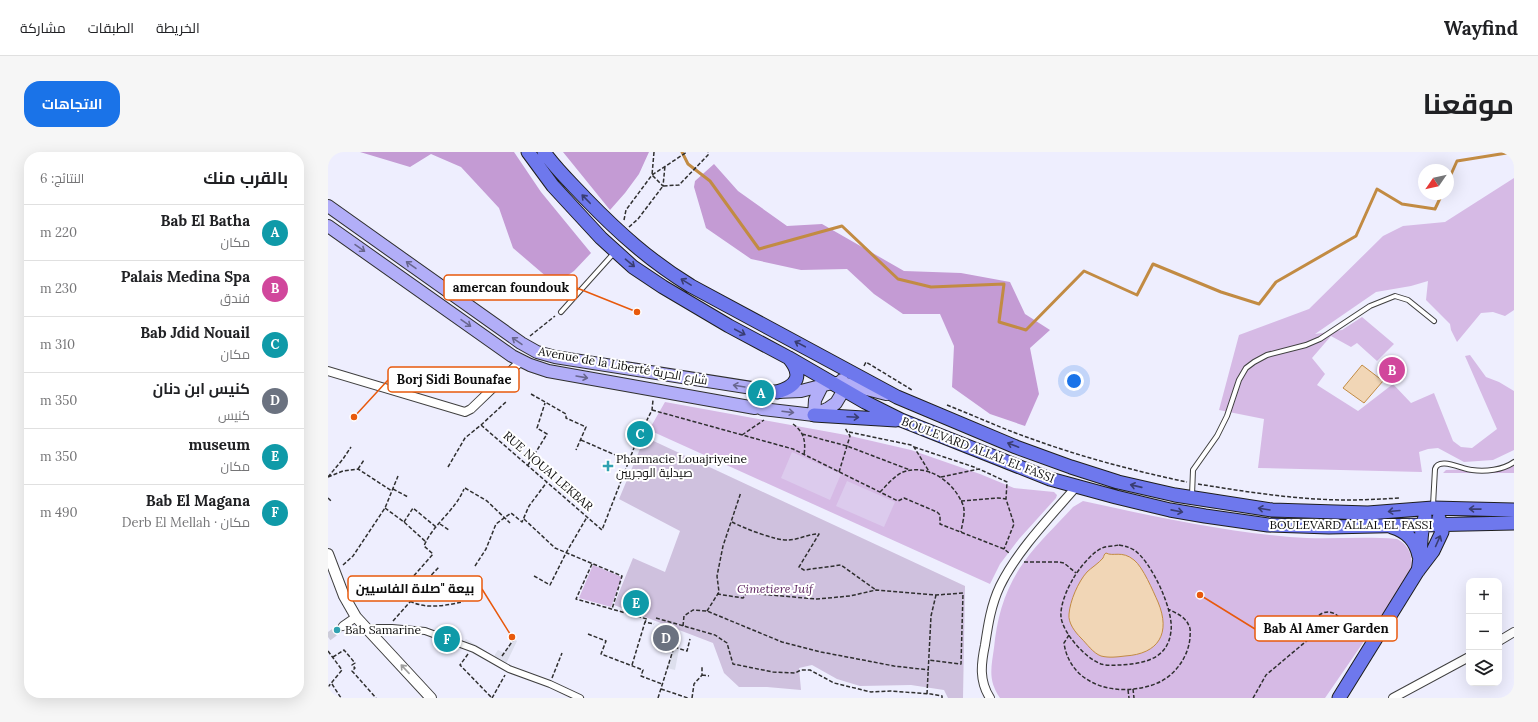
<!DOCTYPE html>
<html lang="ar">
<meta charset="utf-8">
<style>
body{margin:0;font-family:Lora,Cairo,serif;background:#f6f6f6;color:#202124;direction:rtl}
.controls{position:absolute;right:12px;bottom:12px;display:grid;overflow:hidden;border-radius:8px;box-shadow:0 4px 16px #0002}
.controls button{width:36px;height:36px;display:grid;place-items:center;padding:0;border:0;border-bottom:1px solid #e0e0e0;background:#fff;color:#202124;font:20px sans-serif}
.compass{position:absolute;left:1090px;top:12px;width:36px;height:36px;border-radius:50%;background:#fff;box-shadow:0 4px 16px #0002;rotate:236deg}
.you{position:absolute;left:746px;top:229px;width:14px;height:14px;margin:-10px;border:3px solid #fff;border-radius:50%;background:#1a73e8;box-shadow:0 0 0 6px #1a73e833}
.badge{display:grid;place-items:center;width:26px;height:26px;border-radius:50%;background:#1a73e8;color:#fff;font-size:13px;font-weight:700}
.pin{position:absolute;translate:-50% -50%;border:2px solid #fff;box-shadow:0 1px 4px #0006}
.list{margin:0;padding:0;list-style:none}
h2{display:flex;justify-content:space-between;align-items:center;height:52px;margin:0;padding:0 16px;font-size:17px}
h2 small{font-size:13px;font-weight:400;color:#757577}
.list li{display:grid;grid-template-columns:26px 1fr auto;gap:12px;align-items:center;box-sizing:border-box;height:56px;padding:0 16px;border-top:1px solid #e0e0e0}
.list b{display:block;font-size:15px;white-space:nowrap}
.list p{margin:0;font-size:13px;white-space:nowrap;color:#757577}
.list em{font-size:13px;font-style:normal;color:#757577}
.icon{flex:none;width:22px;height:22px;fill:none;stroke:currentColor;stroke-width:2;stroke-linecap:round;stroke-linejoin:round}
.map{position:relative;flex:none;width:1186px;height:546px;overflow:hidden;direction:ltr;border-radius:16px}
header{display:flex;align-items:center;gap:24px;box-sizing:border-box;height:56px;padding:0 20px;background:#fff;border-bottom:1px solid #e0e0e0}
header strong{font-size:19px}
nav{display:flex;gap:22px;margin-inline-start:auto;font-size:14px}
.intro{display:flex;align-items:center;justify-content:space-between;box-sizing:border-box;height:96px;padding:0 24px}
h1{margin:0;font-size:28px}
.button{padding:10px 18px;border-radius:16px;background:#1a73e8;color:#fff;font-size:14px;font-weight:700}
main{display:flex;gap:24px;padding:0 24px}
aside{flex:1;background:#fff;border-radius:16px;box-shadow:0 4px 16px #0002}
.map>svg:first-child{display:block}
</style>
<header>
<strong>Wayfind</strong>
<nav><a>الخريطة</a><a>الطبقات</a><a>مشاركة</a></nav>
</header>
<div class="intro"><h1>موقعنا</h1><a class="button">الاتجاهات</a></div>
<main>
<div class="map">
<svg width="1186" height="546" viewBox="0 0 1186 546">
<rect width="100%" height="100%" fill="#eeeefe"/>
<path fill="#d6bae5" d="M1186 26V158L1177 164 1165 160 1153 161 1129 190 1123 178 1122 172 1098 148 1100 129 1083 134 1048 140 987 182 1014 178 1034 165 1066 192 1049 209 1029 191 1023 195 1003 184 984 206 997 222 989 233 1030 259 1065 232 1083 251 1106 241 1125 289 1133 295 1144 296 1169 277 1137 204 1142 203 1158 225 1171 230 1186 239V298L1165 308 1136 310 1110 296 1100 297 1091 300 1094 320 930 316 936 267 891 258 911 183 981 157 1055 84 1075 74 1117 70Z
M337 250 518 283 583 298 652 322 686 336 726 340 729 343 728 346 691 387 672 412 662 432 321 278Z
M1186 312V321H1115L1118 318 1182 316Z
M755 349C824 364 892 379 962 385 997 388 1033 384 1069 387 1083 394 1087 409 1081 424L997 546H672C660 528 663 517 666 496 669 465 677 436 696 410 710 390 729 373 745 355Z
M265 413 294 425 283 455 251 446Z"/>
<path fill="#c49bd4" d="M32 0H186L213 40 263 101 246 119 227 132 185 96 171 56 133 15 103 2 82 15Z
M235 0H321L311 22 297 41 282 58Z
M386 12 410 39 459 74 494 72 576 119 633 121 682 130 697 162 722 178 702 196 711 242 697 274 662 262 624 235 626 194 612 162H575L546 142 519 117 473 118 423 107 378 76 366 35 367 29Z"/>
<path fill="#cfc1de" d="M317 285 637 434 635 546H620L616 538 583 533 532 534 509 527 484 513 471 516 473 538 439 535H411L396 521 385 491 286 453 305 406 337 420 352 379 291 347Z"/>
<path fill="#dccbed" d="M464 300 513 322 502 348 453 326Z
M519 329 567 350 556 375 508 354Z"/>
<path fill="#dddfed" d="M138 487 166 504 170 498 176 501 186 487 189 489 175 518 131 494Z
M346 495 351 497 347 518 339 516Z"/>
<path fill="#f1d6b6" stroke="#c28b43" d="M1034 213 1055 229 1036 251 1015 236Z
M778 401C785 405 794 398 806 408 815 415 825 439 830 450 843 481 831 502 797 504 789 505 781 506 773 504 765 501 759 492 753 486 747 480 740 471 741 462 742 449 750 430 759 420 763 416 771 411 775 406 776 404 776 402 778 401Z"/>
<g fill="none" stroke-linecap="round" stroke-linejoin="round">
<path stroke="#c28b43" stroke-width="3" d="M354 0 360 12 382 29 431 97 514 74 570 127 603 135 676 132 671 170 698 178 756 119 809 143 825 112 893 140 931 152 948 130 1028 84 1049 37 1074 52 1107 57 1114 42
M1120 29 1129 9 1185 0"/>
<path stroke="#ccccda" stroke-width="8" stroke-dasharray="8 4" stroke-linecap="butt" d="M0 485 15 474"/>
<g stroke="#404040" stroke-width="6">
<path id="service" d="M233 160 286 101
M864 343 865 318 889 284 899 264 911 228 918 216 926 210 939 203 978 193 992 187 1042 154 1067 144 1080 148 1106 169
M1105 353 1107 317C1111 304 1135 318 1144 318 1157 320 1175 318 1186 310"/>
</g>
<g stroke="#404040" stroke-width="8">
<path id="pedestrian" d="M37 476H64L97 479 146 497 181 517 222 532 252 546"/>
</g>
<g stroke="#404040" stroke-width="10">
<path id="minor" d="M0 219 137 260 143 257 193 209
M15 474 28 465
M1171 489 1186 480
M662 546C651 529 653 512 657 493 660 473 663 453 672 434 689 399 722 365 748 335
M1065 546 1141 505"/>
</g>
<g stroke="#404040" stroke-width="12">
<path id="tertiary" d="M0 402 16 444 28 465 103 546"/>
</g>
<g stroke="#2f2f2f" stroke-width="14">
<path id="secondary" d="M0 54 193 191 209 200 227 205 449 240 473 239 504 231H515L558 242
M0 74 184 204 202 213 220 219 427 256
M434 257 486 263 501 256 508 251 514 241V228
M486 263 487 248 494 234"/>
</g>
<g stroke="#1e1e1e" stroke-width="15">
<path id="primary" d="M200 0 225 34 273 86 305 115 335 135 401 174 461 206 537 250 573 268 722 327 788 345 842 358 877 364 940 373 1001 375 1186 371
M216 0C228 17 243 31 257 46 290 80 322 109 363 134L569 245 688 295 743 315 790 330 847 343 944 358 1040 361 1105 356 1186 358
M449 240C470 234 475 223 461 206
M486 263 568 268
M1064 375C1078 379 1088 389 1091 404
M1090 419C1094 401 1091 381 1097 365
M1011 546 1089 420 1105 399 1114 380 1111 366"/>
</g>
<path stroke="#2f2f2f" stroke-width="1.5" stroke-dasharray="4 2" stroke-linecap="butt" d="M326 0 324 23 335 34 337 14
M296 68 298 58 324 23 359 0
M301 75 310 67 335 34 351 33 380 3V0
M202 184 227 164
M536 214 538 210 584 238
M203 242 238 262V266L258 275 248 298
M619 253C647 264 675 277 704 287 754 305 806 319 859 330
M324 258 465 297 570 349 576 346 609 360 612 363V372L676 397 681 401
M465 272C476 280 478 289 476 303
M153 273 274 378 311 283
M313 280 324 258 325 248
M521 280 583 293 586 295 602 321
M474 282 519 294 582 318
M414 283 436 268
M253 288 301 309
M586 295 649 316
M200 313 219 282 209 276 217 251
M120 315 137 286 153 273 179 249
M30 317 36 308
M511 320 522 284 517 276
M0 325 15 319 30 317 64 339
M0 325 15 307 23 295
M613 325 651 317 679 330 678 347
M870 332C919 340 970 348 1020 348 1037 348 1054 347 1072 346
M137 336 159 349 182 371
M65 337 80 345
M552 340C559 333 566 324 575 320 600 311 626 330 635 353 638 361 634 372 633 380
M0 346 4 350
M633 349 670 346 678 347 686 372 676 397
M57 356 76 370 98 390
M196 367 227 396 294 424 284 457
M76 370 85 356 108 375
M404 370C415 376 449 389 460 388 470 388 479 382 491 382L471 415 476 418 513 413 548 438
M112 372 121 378
M791 393C797 394 801 395 806 398 823 409 846 458 843 479 840 507 817 511 794 513 787 513 779 514 773 512 757 506 735 481 733 465 732 453 739 437 745 427 750 418 763 401 774 396 779 394 786 394 791 393Z
M696 410H730L736 411 748 421
M264 412 248 447 319 467 317 470
M15 413 25 404 57 356 70 324
M147 414 158 397 168 372 183 361 194 370 201 354 219 330
M206 424 222 433 238 401 259 365
M91 436 111 415
M389 442 415 446 419 441 489 447 522 444 548 438 608 443 635 441 633 512 601 508
M82 449C99 458 118 453 135 450
M379 459 391 440 389 424 395 394 413 340
M986 474a14 14 0 1 1 28 0a14 14 0 1 1-28 0Z
M328 466 387 483 399 491 405 512 445 520 467 521 473 518H482L506 531 543 540 562 539 603 542 614 544V546
M65 469 82 450 91 436 82 428 105 402 96 394C105 372 127 359 136 337
M355 474 356 464 365 458 379 459 454 490 493 500 566 514 601 518
M260 482 278 489 273 502 315 518 313 524 334 532
M741 483 736 491C742 534 790 546 827 532 846 525 860 506 862 486 862 482 863 477 861 474 858 465 848 461 840 457
M0 499 14 518 0 535
M140 502 132 513 164 546
M174 504 186 487
M5 505 16 498 27 511 24 513 27 516 24 519 48 546
M304 513 317 470 326 472
M374 523 381 524
M224 526 234 501
M4 532 13 546
M333 537 360 546
M805 537 806 546
M800 538 801 546
M599 542 603 464 608 443
M164 546 177 523
M330 546 346 495 359 499 362 487
M364 546 366 532 374 523V515
M925 546 938 523 988 481"/>
<use href="#service" stroke="#fff" stroke-width="4"/>
<use href="#pedestrian" stroke="#fff" stroke-width="6"/>
<use href="#minor" stroke="#fff" stroke-width="8"/>
<use href="#tertiary" stroke="#fff" stroke-width="10"/>
<use href="#secondary" stroke="#b2aef8" stroke-width="12"/>
<use href="#primary" stroke="#6e78ed" stroke-width="13"/>
</g>
<defs><path id="oneway-shaft" d="M-6 0H5M1.5-3L5.5 0L1.5 3" fill="none" stroke-width="1.6" stroke-linecap="round" stroke-linejoin="round"/></defs>
<g stroke="#393d72">
<use href="#oneway-shaft" transform="translate(258 47) rotate(-134)"/>
<use href="#oneway-shaft" transform="translate(302 111) rotate(40)"/>
<use href="#oneway-shaft" transform="translate(358 130) rotate(-149)"/>
<use href="#oneway-shaft" transform="translate(412 180) rotate(28)"/>
<use href="#oneway-shaft" transform="translate(472 192) rotate(-152)"/>
<use href="#oneway-shaft" transform="translate(525 265) rotate(3)"/>
<use href="#oneway-shaft" transform="translate(685 293) rotate(-159)"/>
<use href="#oneway-shaft" transform="translate(808 334) rotate(-167)"/>
<use href="#oneway-shaft" transform="translate(936 357) rotate(-171)"/>
<use href="#oneway-shaft" transform="translate(1147 357) rotate(-179)"/>
<use href="#oneway-shaft" transform="translate(849 359) rotate(11)"/>
<use href="#oneway-shaft" transform="translate(1066 359) rotate(175)"/>
<use href="#oneway-shaft" transform="translate(1110 389) rotate(-66)"/>
</g>
<g stroke="#68668e">
<use href="#oneway-shaft" transform="translate(32 96) rotate(35)"/>
<use href="#oneway-shaft" transform="translate(83 113) rotate(-145)"/>
<use href="#oneway-shaft" transform="translate(138 171) rotate(35)"/>
<use href="#oneway-shaft" transform="translate(189 189) rotate(-145)"/>
<use href="#oneway-shaft" transform="translate(254 225) rotate(10)"/>
<use href="#oneway-shaft" transform="translate(411 234) rotate(-171)"/>
<use href="#oneway-shaft" transform="translate(460 260) rotate(7)"/>
</g>
<use stroke="#9e9e9e" href="#oneway-shaft" transform="translate(77 517) rotate(-133)"/>
<g fill="#30a2b1" stroke="#fff" stroke-width="1.5">
<path d="M278 308h4v4h4v4h-4v4h-4v-4h-4v-4h4z"/>
<circle cx="9" cy="478" r="4"/>
</g>
<g text-anchor="middle" stroke-width="4" stroke-linejoin="round" paint-order="stroke">
<g font-size="12" fill="#0d0d0d" stroke="#fff">
<text transform="translate(295 214) rotate(10)" y="4">Avenue de la Liberté شارع الحرية</text>
<text transform="translate(650 298) rotate(21)" y="4">BOULEVARD ALLAL EL FASSI</text>
<text transform="translate(220 319) rotate(41)" y="4">RUE NOUAI LEKBAR</text>
<text x="1023" y="377">BOULEVARD ALLAL EL FASSI</text>
</g>
<g font-size="12" fill="#0d0d0d" stroke="#fff" text-anchor="start">
<text x="288" y="311">Pharmacie Louajriyeine<tspan x="288" dy="14">صيدلية الوجريين</tspan></text>
<text x="17" y="482">Bab Samarine</text>
</g>
<g font-size="12" font-style="italic" fill="#5c235f" stroke="#fff">
<text x="447" y="441">Cimetiere Juif</text>
</g>
</g>
<path fill="none" stroke="#e8590c" stroke-width="1.5" d="M309 160L249 136M26 265L60 228M184 485L154 437M872 443L927 477"/>
<g fill="#e8590c" stroke="#fff" stroke-width="1.5">
<circle cx="309" cy="160" r="4"/>
<circle cx="26" cy="265" r="4"/>
<circle cx="184" cy="485" r="4"/>
<circle cx="872" cy="443" r="4"/>
</g>
<g fill="#fff" stroke="#e8590c" stroke-width="1.5">
<rect x="116" y="123" width="133" height="25" rx="4"/>
<rect x="60" y="215" width="131" height="25" rx="4"/>
<rect x="20" y="424" width="134" height="25" rx="4"/>
<rect x="927" y="464" width="142" height="25" rx="4"/>
</g>
<g font-size="13" text-anchor="middle" font-weight="bold" fill="#0d0d0d">
<text x="183" y="140">amercan foundouk</text>
<text x="126" y="232">Borj Sidi Bounafae</text>
<text x="87" y="441">بيعة "صلاة الفاسيين</text>
<text x="998" y="481">Bab Al Amer Garden</text>
</g>
</svg>
<div class="controls">
<button>+</button>
<button>−</button>
<button><svg class="icon" aria-label="layers" viewBox="0 0 24 24"><path d="M12 4l9 5-9 5-9-5zM3 14l9 5 9-5"/></svg></button>
</div>
<svg class="compass" viewBox="-18 -18 36 36"><path d="M0-13l5 13h-10z" fill="#e53935"/><path d="M0 13l5-13h-10z" fill="#757577"/></svg>
<div class="you"></div>
<div class="pin badge" style="left:433px;top:241px;background:#0f9aa8">A</div>
<div class="pin badge" style="left:1064px;top:218px;background:#d1479c">B</div>
<div class="pin badge" style="left:312px;top:282px;background:#0f9aa8">C</div>
<div class="pin badge" style="left:338px;top:486px;background:#6b7280">D</div>
<div class="pin badge" style="left:308px;top:451px;background:#0f9aa8">E</div>
<div class="pin badge" style="left:119px;top:487px;background:#0f9aa8">F</div>
</div>
<aside>
<h2>بالقرب منك<small>النتائج: 6</small></h2>
<ul class="list">
<li><span class="badge" style="background:#0f9aa8">A</span><div><b>Bab El Batha</b><p>مكان</p></div><em>220 m</em></li>
<li><span class="badge" style="background:#d1479c">B</span><div><b>Palais Medina Spa</b><p>فندق</p></div><em>230 m</em></li>
<li><span class="badge" style="background:#0f9aa8">C</span><div><b>Bab Jdid Nouail</b><p>مكان</p></div><em>310 m</em></li>
<li><span class="badge" style="background:#6b7280">D</span><div><b>كنيس ابن دنان</b><p>كنيس</p></div><em>350 m</em></li>
<li><span class="badge" style="background:#0f9aa8">E</span><div><b>museum</b><p>مكان</p></div><em>350 m</em></li>
<li><span class="badge" style="background:#0f9aa8">F</span><div><b>Bab El Magana</b><p>مكان · Derb El Mellah</p></div><em>490 m</em></li>
</ul>
</aside>
</main>
